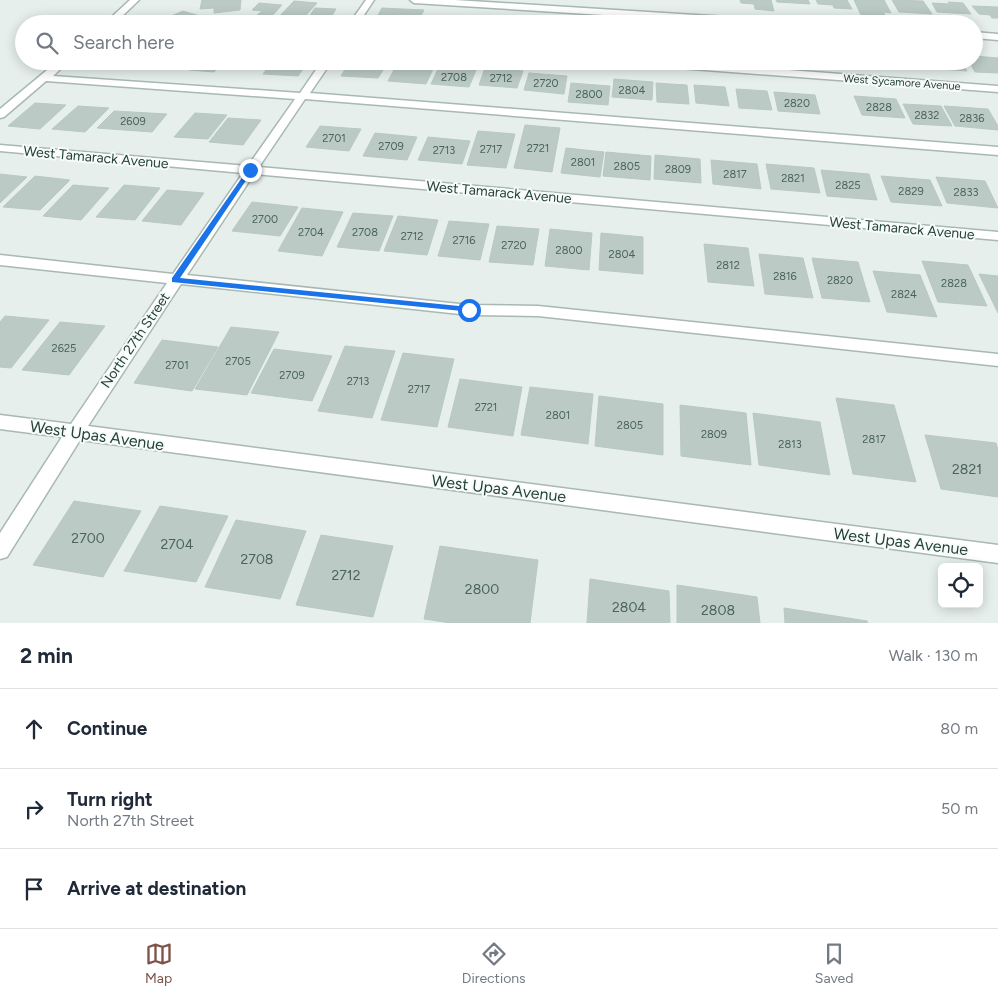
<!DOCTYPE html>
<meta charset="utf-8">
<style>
body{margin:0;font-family:Figtree,sans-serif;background:#f2f2f3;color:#1f2937}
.controls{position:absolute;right:15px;bottom:15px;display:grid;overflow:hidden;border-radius:8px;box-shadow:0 2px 12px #0003}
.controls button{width:45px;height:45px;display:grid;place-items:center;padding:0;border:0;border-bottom:1px solid #e0e1e3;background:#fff;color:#1f2937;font:25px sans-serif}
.stop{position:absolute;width:15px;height:15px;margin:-11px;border:4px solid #1a73e8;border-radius:50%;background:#fff}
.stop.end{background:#1a73e8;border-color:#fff;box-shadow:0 1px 5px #0008}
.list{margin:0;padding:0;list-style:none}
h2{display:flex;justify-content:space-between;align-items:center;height:65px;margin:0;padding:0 20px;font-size:21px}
h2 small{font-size:16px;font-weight:400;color:#747a83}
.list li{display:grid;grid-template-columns:32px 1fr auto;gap:15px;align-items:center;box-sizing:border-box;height:80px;padding:0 20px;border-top:1px solid #e0e1e3}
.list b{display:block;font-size:19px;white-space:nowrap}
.list p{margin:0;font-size:16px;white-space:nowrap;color:#747a83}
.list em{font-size:16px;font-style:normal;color:#747a83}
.icon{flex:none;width:28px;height:28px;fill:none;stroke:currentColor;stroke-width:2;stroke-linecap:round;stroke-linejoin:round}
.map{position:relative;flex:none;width:998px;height:623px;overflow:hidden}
.search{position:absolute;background:#fff;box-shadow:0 2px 12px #0003;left:15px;right:15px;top:15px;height:55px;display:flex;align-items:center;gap:12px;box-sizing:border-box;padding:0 18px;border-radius:28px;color:#747a83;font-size:19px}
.sheet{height:305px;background:#fff}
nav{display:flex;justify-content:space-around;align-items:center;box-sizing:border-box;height:70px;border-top:1px solid #e0e1e3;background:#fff;font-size:14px;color:#747a83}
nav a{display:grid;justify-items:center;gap:2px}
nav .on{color:#7f5249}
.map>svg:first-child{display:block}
</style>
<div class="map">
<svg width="998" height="623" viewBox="0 0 998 623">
<rect width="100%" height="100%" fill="#e6efeb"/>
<path fill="#bbcac4" stroke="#b8c9c2" d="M202 0H241L240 10 214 13V8L200 9Z
M740 0H771L774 11 755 9 754 4 741 3Z
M776 0H808L810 4 777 2Z
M816 0H847L852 9 834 8 833 5 818 4Z
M854 0H884L891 13 883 12 885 15H881L882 17 861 15Z
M892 0 923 1 932 14 899 12Z
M294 1 317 3 300 22 276 20Z
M948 2 963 3 971 14 937 12 932 3 950 4Z
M259 3 282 5 270 18 256 16 262 11 252 10Z
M972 6 998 7V18H992L990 15 979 14Z
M315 8 336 9 327 24H304Z
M382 8 424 10 417 24H373Z
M183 11 200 16 184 24 154 23Z
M460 19 494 21 493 24H458Z
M974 56 998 58V73L975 72 969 61H974Z
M197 61H231L224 69H217L214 72 189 70Z
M273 61H309L298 76 263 74Z
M350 61H383L388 62 378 78 341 76Z
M879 61H917L920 67 881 64Z
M923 61H961L967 71 927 68Z
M397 64 434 67 426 84 388 81Z
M439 67 476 70 469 87 431 84Z
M485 68 523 71 517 88 479 85Z
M529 73 567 76 564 94 524 90Z
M614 79 653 82 652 100 612 97Z
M571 83 610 86 608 105 568 102Z
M656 83 687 85 689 104 657 102Z
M694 85 725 87 729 106 696 103Z
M736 89 767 91 772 110 739 108Z
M774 92 815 95 820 114 778 111Z
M854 96 896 99 905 118 862 115Z
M35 103 66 105 40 129 8 126Z
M903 104 941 106 952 126 913 124Z
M78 106 109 108 85 132 52 129Z
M944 106 988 109 998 126V130L955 126Z
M114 111 167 114 152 132 97 128Z
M195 113 227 115 208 139 174 137Z
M228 118 261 120 243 145 209 142Z
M525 125 560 128 552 172 514 168Z
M320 126 361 129 349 151 306 147Z
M478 131 515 134 506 168 467 165Z
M375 133 417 137 407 160 363 156Z
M428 137 470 141 462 164 418 160Z
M566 148 604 152 600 177 561 173Z
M606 152 651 156 650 180 603 176Z
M655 155 700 159 701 183 654 179Z
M711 160 757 164 761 189 713 184Z
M766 164 814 168 820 193 771 189Z
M821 170 869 174 877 200 827 196Z
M0 174 27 177 0 203Z
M35 176 70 180 40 210 3 207Z
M881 176 930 180 942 206 891 202Z
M936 177 985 181 998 208 947 203Z
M73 185 109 188 81 220 43 216Z
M124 185 160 188 135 220 96 217Z
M167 190 204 193 181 225 142 221Z
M252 202 298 207 280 236 232 231Z
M302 208 343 212 322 256 278 251Z
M353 213 393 216 379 251 337 247Z
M398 216 438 220 427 255 384 251Z
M449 221 489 224 480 260 438 256Z
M497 226 539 229 533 265 489 262Z
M550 229 592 233 589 270 545 266Z
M601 233 643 237V274L599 270Z
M704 244 748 248 754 286 708 282Z
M759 254 803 258 813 298 765 294Z
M812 258 858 262 870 302 822 298Z
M922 261 968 265 987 306 938 302Z
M873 271 920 275 937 317 887 312Z
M979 274 998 276V313Z
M5 316 49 320 11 368 0 367V322Z
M60 322 105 326 69 375 22 370Z
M231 327 279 332 247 395 195 389Z
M162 340 218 347 192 391 134 383Z
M345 346 395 351 372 418 318 411Z
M274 349 332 356 312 401 251 393Z
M403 353 454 359 437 427 381 420Z
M460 379 522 387 513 436 448 427Z
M530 387 593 394 588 444 521 435Z
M599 396 663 404V455L595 446Z
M836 398 894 405 916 482 853 474Z
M680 405 746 413 751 465 681 456Z
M753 413 820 422 830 475 759 465Z
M925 435 996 443 998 450V497L941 489Z
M74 501 141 511 103 577 33 565Z
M160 506 228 516 196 582 124 571Z
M236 520 306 531 280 599 205 587Z
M321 535 393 546 373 617 296 605Z
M440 546 538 560 530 623H451L424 619Z
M590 579 669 591 670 623H587Z
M677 585 757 597 760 623H677Z
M784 608 867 621 868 623H785Z"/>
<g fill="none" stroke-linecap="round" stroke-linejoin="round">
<g stroke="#a8b8b2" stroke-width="3">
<path id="minor" d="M130 0H139L114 24H104Z
M366 0H374L358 24H349Z
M410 0H455L794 21 798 24H747L414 3Z
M974 32 998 34V40L974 38Z
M58 61H69L53 76 300 93 322 61H332L310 93 998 147V155L305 99 259 167 998 232V240L254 174 187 275 469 305 538 306 998 354V366L538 316 469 315 181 284 88 426 998 545V563L80 440 7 557 0 559V533L62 437 0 429V415L71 424 167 283 0 265V255L173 274 243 173 0 151V145L248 166 295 99 46 81 4 117 0 118V109Z
M621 61H669L998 86V92L626 64Z"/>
</g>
<use href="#minor" fill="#fff" fill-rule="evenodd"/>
</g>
<path fill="#1a73e8" d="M250 168 253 170 180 278 469 307 472 308V312L172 282V278L248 169Z"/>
<g text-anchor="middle" stroke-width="4" stroke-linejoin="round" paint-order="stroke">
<g font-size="11" fill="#4a645c">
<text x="454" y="81">2708</text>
<text x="501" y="82">2712</text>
<text x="546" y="87">2720</text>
<text x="632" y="94">2804</text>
<text x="589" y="98">2800</text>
<text x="797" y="107">2820</text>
<text x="879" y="111">2828</text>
<text x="927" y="119">2832</text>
<text x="972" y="122">2836</text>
<text x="133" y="125">2609</text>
<text x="334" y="142">2701</text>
<text x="391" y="150">2709</text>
<text x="538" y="152">2721</text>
<text x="491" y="153">2717</text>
<text x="444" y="154">2713</text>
<text x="583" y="166">2801</text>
<text x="627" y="170">2805</text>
<text x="678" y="173">2809</text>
<text x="735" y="178">2817</text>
<text x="793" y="182">2821</text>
<text x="848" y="189">2825</text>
<text x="911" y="195">2829</text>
<text x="966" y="196">2833</text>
<text x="265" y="223">2700</text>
<text x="311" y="236">2704</text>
<text x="365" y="236">2708</text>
<text x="412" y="240">2712</text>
<text x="464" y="244">2716</text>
<text x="514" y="249">2720</text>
<text x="569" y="254">2800</text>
<text x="622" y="258">2804</text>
<text x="728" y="269">2812</text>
<text x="785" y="280">2816</text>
<text x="840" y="284">2820</text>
<text x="954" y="287">2828</text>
<text x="904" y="298">2824</text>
<text x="64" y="352">2625</text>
<text x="238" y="365">2705</text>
<text x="177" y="369">2701</text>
<text x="292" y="379">2709</text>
<text x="358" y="385">2713</text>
<text x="419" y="393">2717</text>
<text x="486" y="411">2721</text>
<text x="558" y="419">2801</text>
<text x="630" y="429">2805</text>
<text x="714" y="438">2809</text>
<text x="874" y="443">2817</text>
<text x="790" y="448">2813</text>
</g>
<g font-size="11" fill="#24423a" stroke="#f7fbf9">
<text transform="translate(902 82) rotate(4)" y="4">West Sycamore Avenue</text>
</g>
<g font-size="14" fill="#24423a" stroke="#f7fbf9">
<text transform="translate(96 157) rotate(5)" y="5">West Tamarack Avenue</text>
<text transform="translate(499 192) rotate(5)" y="5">West Tamarack Avenue</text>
<text transform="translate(902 228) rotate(5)" y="5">West Tamarack Avenue</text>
<text transform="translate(135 340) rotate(-56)" y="5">North 27th Street</text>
</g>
<g font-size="14" fill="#4a645c">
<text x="967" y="474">2821</text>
<text x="88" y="543">2700</text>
<text x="177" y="549">2704</text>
<text x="257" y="564">2708</text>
<text x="346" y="580">2712</text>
<text x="482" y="594">2800</text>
<text x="629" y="612">2804</text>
<text x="718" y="615">2808</text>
</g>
<g font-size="16" fill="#24423a" stroke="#f7fbf9">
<text transform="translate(97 435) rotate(8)" y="6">West Upas Avenue</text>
<text transform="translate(499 488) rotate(7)" y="6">West Upas Avenue</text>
<text transform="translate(901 541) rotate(7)" y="6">West Upas Avenue</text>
</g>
</g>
</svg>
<div class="controls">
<button><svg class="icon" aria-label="locate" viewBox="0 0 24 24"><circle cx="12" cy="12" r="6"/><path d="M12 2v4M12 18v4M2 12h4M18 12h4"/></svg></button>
</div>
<div class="stop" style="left:469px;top:310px"></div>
<div class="stop end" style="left:250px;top:170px"></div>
<div class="search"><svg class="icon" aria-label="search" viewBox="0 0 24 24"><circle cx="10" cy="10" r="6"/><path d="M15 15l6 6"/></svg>Search here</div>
</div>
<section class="sheet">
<h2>2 min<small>Walk · 130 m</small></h2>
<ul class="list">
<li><svg class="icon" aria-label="ahead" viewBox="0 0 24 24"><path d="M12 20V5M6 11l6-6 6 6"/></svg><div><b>Continue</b></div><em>80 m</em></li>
<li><svg class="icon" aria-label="right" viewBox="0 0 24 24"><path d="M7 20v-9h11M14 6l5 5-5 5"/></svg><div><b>Turn right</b><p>North 27th Street</p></div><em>50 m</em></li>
<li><svg class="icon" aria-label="arrive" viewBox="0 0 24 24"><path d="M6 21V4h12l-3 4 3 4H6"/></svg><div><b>Arrive at destination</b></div></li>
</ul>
</section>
<nav>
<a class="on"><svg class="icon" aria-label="map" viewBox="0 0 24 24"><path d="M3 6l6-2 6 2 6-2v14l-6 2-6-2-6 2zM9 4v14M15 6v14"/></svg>Map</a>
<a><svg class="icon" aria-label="directions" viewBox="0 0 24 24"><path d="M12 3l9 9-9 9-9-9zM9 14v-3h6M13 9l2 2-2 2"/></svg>Directions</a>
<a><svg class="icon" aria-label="saved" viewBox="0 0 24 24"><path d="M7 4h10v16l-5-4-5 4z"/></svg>Saved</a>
</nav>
